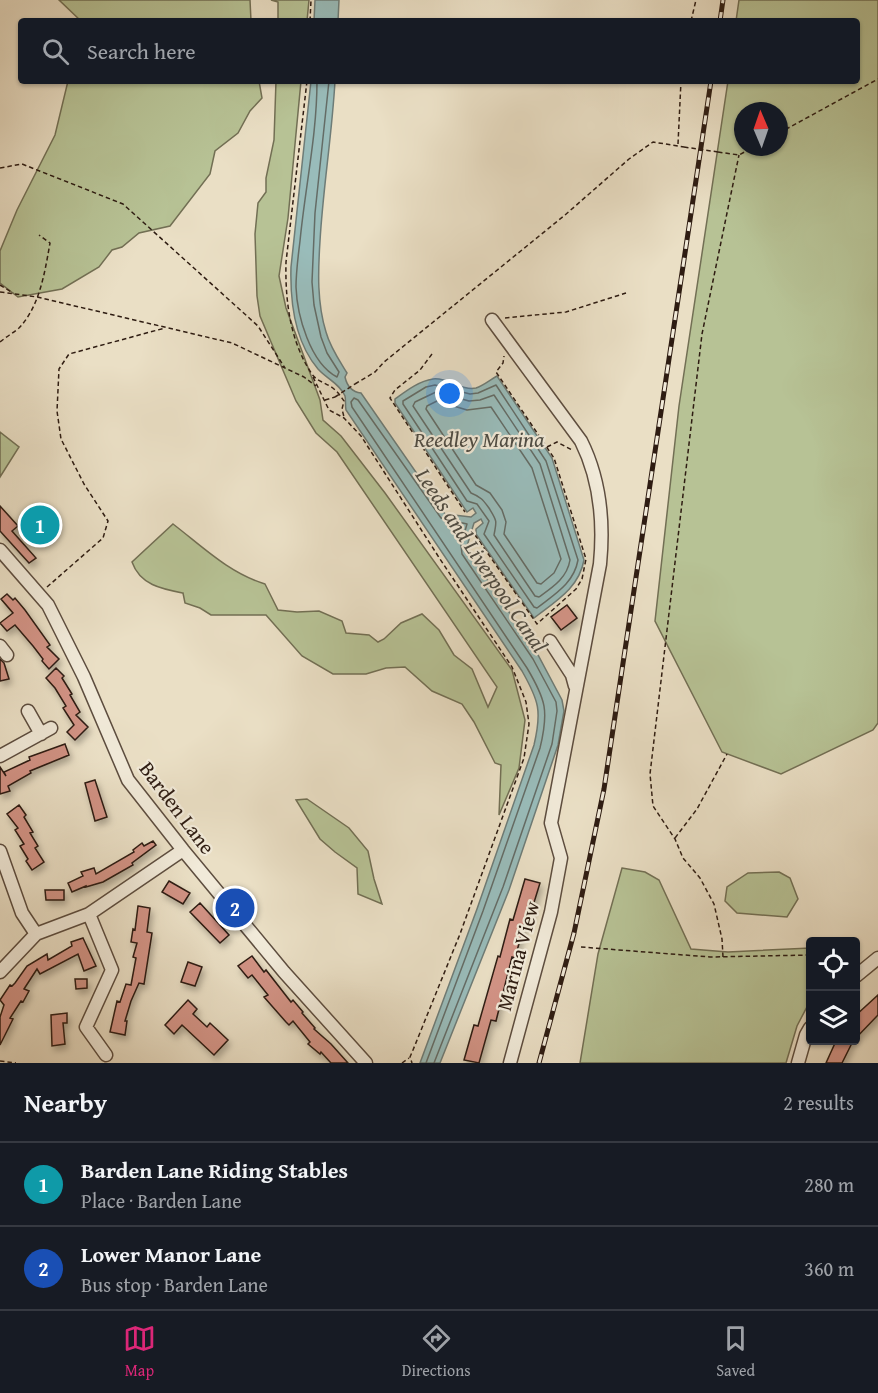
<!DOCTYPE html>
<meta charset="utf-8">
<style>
body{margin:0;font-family:"Gentium Book Plus",serif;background:#242831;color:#f1f3f6}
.controls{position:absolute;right:18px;bottom:18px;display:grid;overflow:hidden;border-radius:6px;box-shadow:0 2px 4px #0004}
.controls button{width:54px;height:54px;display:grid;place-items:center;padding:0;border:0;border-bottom:2px solid #363941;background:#171b24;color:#f1f3f6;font:30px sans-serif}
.compass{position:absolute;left:734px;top:102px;width:54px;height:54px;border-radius:50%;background:#171b24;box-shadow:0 2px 4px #0004;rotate:358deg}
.you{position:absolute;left:450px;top:394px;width:21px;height:21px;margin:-15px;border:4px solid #fff;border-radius:50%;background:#1a73e8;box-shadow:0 0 0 9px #1a73e833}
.badge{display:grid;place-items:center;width:39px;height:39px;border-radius:50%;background:#db2777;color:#fff;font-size:20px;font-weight:700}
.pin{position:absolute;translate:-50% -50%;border:3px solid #fff;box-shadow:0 2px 6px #0006}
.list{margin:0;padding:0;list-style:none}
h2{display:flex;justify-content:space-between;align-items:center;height:78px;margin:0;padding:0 24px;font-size:26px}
h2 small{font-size:20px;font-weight:400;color:#9ea1a6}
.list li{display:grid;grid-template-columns:39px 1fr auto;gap:18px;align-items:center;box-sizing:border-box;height:84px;padding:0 24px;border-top:2px solid #363941}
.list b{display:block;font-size:22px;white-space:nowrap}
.list p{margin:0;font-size:20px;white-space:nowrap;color:#9ea1a6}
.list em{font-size:20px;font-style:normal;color:#9ea1a6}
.icon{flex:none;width:33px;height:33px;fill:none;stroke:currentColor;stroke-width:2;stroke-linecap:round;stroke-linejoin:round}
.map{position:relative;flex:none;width:878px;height:1063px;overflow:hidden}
.search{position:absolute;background:#171b24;box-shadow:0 2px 4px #0004;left:18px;right:18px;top:18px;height:66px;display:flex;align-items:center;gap:15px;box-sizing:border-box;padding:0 21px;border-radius:6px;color:#9ea1a6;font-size:22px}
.sheet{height:246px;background:#171b24}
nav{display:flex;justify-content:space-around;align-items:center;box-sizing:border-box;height:84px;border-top:2px solid #363941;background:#171b24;font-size:16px;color:#9ea1a6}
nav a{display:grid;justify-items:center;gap:3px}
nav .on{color:#db2777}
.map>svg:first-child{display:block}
</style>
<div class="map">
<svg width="878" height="1063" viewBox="0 0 878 1063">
<defs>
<filter id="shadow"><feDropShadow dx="2.5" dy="4.5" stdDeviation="3" flood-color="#0004"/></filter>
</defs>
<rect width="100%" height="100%" fill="#eadfc5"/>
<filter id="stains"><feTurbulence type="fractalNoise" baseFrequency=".00333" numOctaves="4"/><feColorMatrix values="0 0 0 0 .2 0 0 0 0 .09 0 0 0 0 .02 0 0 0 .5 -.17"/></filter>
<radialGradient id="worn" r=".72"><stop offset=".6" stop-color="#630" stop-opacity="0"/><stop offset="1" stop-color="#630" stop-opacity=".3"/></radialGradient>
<path fill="#b7c295" stroke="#726f54" stroke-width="1.5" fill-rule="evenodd" d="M59 0H250L251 21H81Z
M271 0H309L307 21H278V2Z
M739 0H878V723L873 730 781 774 722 752 655 621 679 406 728 81H857V21H736ZM743 111H779V147H743Z
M68 81H259L262 98 250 111 238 133 215 151 210 174 170 226 139 233 122 247 112 250 99 267 62 289 18 297 0 283V251L17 210 55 135Z
M276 81H301L288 218 279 276 286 308 320 400 323 420 341 436 385 493 512 670 525 720 519 768 499 815 501 765 495 763 474 722 462 704 432 691 405 667 386 668 366 674H333L302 656 266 615H211L200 608 185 603 183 593C162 589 140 585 132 562L173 524C203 547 229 573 265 584L278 610 297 612 319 611 342 621 346 633 369 635 378 642 384 639 401 623 422 614 439 630 454 655 472 669 488 707 497 687 337 452 316 433 296 401 260 316 257 296 255 234 258 203 266 192V178L274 140Z
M0 432 19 447 0 477Z
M307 799 349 828 368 851 374 879 382 904 358 894 357 868 335 852 320 839 296 800Z
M622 868 645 872 659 880 691 949 728 952 810 948V1001L797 1026 786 1063H580L598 954Z
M779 872 790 878 798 899 787 917 737 913 725 901 727 887 748 873Z"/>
<path fill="#99bcba" stroke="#6e7c77" stroke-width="1.5" d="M315 0H339L338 21H314Z
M311 81H335C332 135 323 188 320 241 318 272 317 303 326 332 330 347 339 360 347 373L345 377C347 386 352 392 361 393L445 514 471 517 476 513 473 508 467 512 395 403V399C406 391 419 381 433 379 448 377 461 391 476 388 483 386 490 380 497 376L552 458 584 560C579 588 556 601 534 618L476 534V529L483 523 481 519 474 523 467 546 468 551 538 655 562 700 564 711 558 745 509 890 440 1063H420L477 909 534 745C542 711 539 701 522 671L346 410C345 405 346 400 345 396 340 384 327 379 318 369 295 342 290 301 291 267Z"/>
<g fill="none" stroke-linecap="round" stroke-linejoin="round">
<path stroke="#646c66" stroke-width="1.5" d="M317 81C317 135 305 188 300 241 298 257 296 272 296 287 297 315 310 363 337 377L339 372 327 353 321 337 314 305 312 282 315 213 329 81
M435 385 470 394 478 393 496 385 546 461 578 560C574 583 555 594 537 608L534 607 484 534 489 521 477 504 467 501 403 404V401L426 387Z
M436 392 469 401 480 400 494 395 540 464 570 560C567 578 553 587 539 597L535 596 494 535C497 520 497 521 489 508 483 500 481 497 471 493L413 406 415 402Z
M437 401 467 410 491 407 532 468 561 559 554 573 541 584 537 583 504 534 506 522 502 510 490 493 476 485 426 409 427 406Z
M426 1063 483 911 540 748C549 711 546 700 527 668L352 407 351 402 354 398 358 400 441 518 467 524 461 545 462 554 533 659 556 702 557 711 552 744 503 887 434 1063"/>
</g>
<path fill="#d29385" stroke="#2e1c12" stroke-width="1.5" filter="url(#shadow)" d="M0 506 18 526 12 531 36 558 29 563 0 531Z
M39 512 53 528 41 539 27 523Z
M7 594 13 600 15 598 25 610 50 645 47 647 59 659 49 669 42 661 43 659 33 646 15 625 7 631 0 623 13 613 1 599Z
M567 605 577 618 561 630 551 617Z
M0 659 4 663 9 679 0 681Z
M56 668 64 676 62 678 72 694 70 695 80 712 76 715 88 727 75 740 67 732 74 725 63 708 66 706 55 688 46 678Z
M65 744 69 755 30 771 31 773 8 786 10 791 0 794V767L6 776 4 772 30 760 29 757Z
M95 780 107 817 95 821 85 783Z
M19 805 26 815 24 817 33 832 30 833 38 846 35 848 44 862 32 870 26 861 28 859 20 846 24 844 15 830 18 828 7 814Z
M153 841 156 845 132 863 133 865 103 882 86 887V886L72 892 68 883 83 876 81 872 94 868 96 874 134 852 133 850 142 843 144 846Z
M525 879 540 883 528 922H525L515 958 512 957 496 1021 491 1020 479 1063 464 1060 474 1025 478 1026 498 956 500 957 510 919 513 920Z
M169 881 190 893 183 904 162 892Z
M45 890H64V900H46Z
M200 903 229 935 220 943 190 912Z
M138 906 150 908 147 932 152 933 144 984 139 983 131 1001 125 1021H127L125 1035 110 1032 117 1001 120 1002 126 984 131 985 136 958 133 957 137 943 131 942 133 929 135 930Z
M83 938 96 966 84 971 78 954 40 974 37 969 24 989 29 991 23 1002 21 1001 10 1018 13 1019 0 1045V1017L4 1005 0 1000 10 985 12 986 15 983 27 966 47 954 48 960 72 946 71 942Z
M252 956 264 972 266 970 291 1002 293 1000 303 1012 302 1013 315 1028 314 1029 331 1044 348 1063H331L321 1052 320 1054 308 1044 310 1042 293 1021 289 1025 286 1022 264 997 268 995 252 975 248 978 238 966Z
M188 962 202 967 195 986 181 982Z
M75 979H87V988L76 989Z
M878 995V1015L855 1039V1016Z
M188 1000 197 1009 193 1014 207 1027 210 1023 228 1040 214 1055 182 1025 174 1034 165 1025Z
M67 1013V1023H63L65 1044 52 1046 51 1015Z
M836 1041H853L842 1063H826Z"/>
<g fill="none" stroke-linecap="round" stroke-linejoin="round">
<g stroke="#5d4d3f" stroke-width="15">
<path id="minor" d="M492 320 581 441C600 479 604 523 600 564L551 823 561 858 551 912 510 1063
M0 550 48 605 84 677 128 780 183 850 284 972 366 1063
M550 641 572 675 575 686
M0 646 7 655
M28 711 41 734
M0 756 51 728
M0 851 22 913 36 934
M89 914 112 970 86 1027 106 1055
M0 972 36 934 89 914 183 850
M856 976 878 958
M798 1063 806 1035 810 1028"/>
</g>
<path stroke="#2e1c12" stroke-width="1.5" stroke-dasharray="4.5 3" stroke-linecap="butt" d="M310 21 311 0
M691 21 696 0
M307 81 286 262C285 300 290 342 312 374 317 382 328 383 335 390 338 392 341 397 344 401L342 409 344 417
M779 133 878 79
M678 144 681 81
M718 152 739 155 754 147
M0 168 22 164 123 204 258 326 285 368
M0 285 13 293
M0 292 37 297 232 343 304 377 316 386
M505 318 566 312 626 293
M0 342C6 337 13 333 19 328 40 306 45 271 50 243L39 235
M432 354 420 370 395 390 390 398 465 512
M313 377 329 410 344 418 361 436 440 559 512 667 526 702 529 724 524 758 460 934 413 1050 410 1057 412 1063
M355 384 375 372 384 362 565 215 629 159 653 142 684 147
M325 400 335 397
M547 447 557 442 572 450
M475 535 537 624 576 589 582 579 586 559 554 458 496 372 503 363 504 356
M47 587 103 538 108 521 84 484 61 439 57 411 59 369 69 354 165 328
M675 838 697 809 727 754
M581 947 710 957 810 955
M723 957 722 939 714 904 700 878 683 858 675 839 653 806 650 774 702 334 739 155
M0 1061 16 1063
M402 1063 409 1058"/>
<use href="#minor" stroke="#f1ead9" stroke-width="12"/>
<g stroke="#2e1c12" stroke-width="5">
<path id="rail" d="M720 21 723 0
M539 1063 574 933 604 789 711 81"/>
</g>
<use href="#rail" stroke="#f1ead9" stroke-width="3" stroke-dasharray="9" stroke-linecap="butt"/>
<path stroke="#2e1c12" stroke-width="1.5" stroke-dasharray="4.5 3" stroke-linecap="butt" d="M684 147 718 152
M335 397 355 384"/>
</g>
<g text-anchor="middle" stroke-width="4.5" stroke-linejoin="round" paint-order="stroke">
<g font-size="21" fill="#2e1c12" stroke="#f1ead9">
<text transform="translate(177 808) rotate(53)" y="7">Barden Lane</text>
<text transform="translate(518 956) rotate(-75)" y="7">Marina View</text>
</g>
<g font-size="22" font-style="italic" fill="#4e4c44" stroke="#f1ead9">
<text x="479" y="447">Reedley Marina</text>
<text transform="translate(482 560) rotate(56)" y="8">Leeds and Liverpool Canal</text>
</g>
</g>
<rect width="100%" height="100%" filter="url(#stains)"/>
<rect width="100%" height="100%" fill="url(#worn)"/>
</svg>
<div class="controls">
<button><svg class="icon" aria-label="locate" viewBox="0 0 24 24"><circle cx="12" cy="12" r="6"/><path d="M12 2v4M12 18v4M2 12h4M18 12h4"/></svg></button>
<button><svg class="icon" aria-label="layers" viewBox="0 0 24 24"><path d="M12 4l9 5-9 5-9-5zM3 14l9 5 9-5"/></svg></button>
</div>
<svg class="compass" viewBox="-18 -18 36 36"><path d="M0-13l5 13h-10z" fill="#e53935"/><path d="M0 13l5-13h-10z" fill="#9ea1a6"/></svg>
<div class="you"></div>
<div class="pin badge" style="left:40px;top:525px;background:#0f9aa8">1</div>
<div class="pin badge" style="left:235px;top:908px;background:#1a4fb4">2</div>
<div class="search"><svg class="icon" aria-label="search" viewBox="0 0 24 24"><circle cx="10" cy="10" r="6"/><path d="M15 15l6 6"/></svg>Search here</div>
</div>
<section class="sheet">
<h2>Nearby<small>2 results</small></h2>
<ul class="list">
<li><span class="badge" style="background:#0f9aa8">1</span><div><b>Barden Lane Riding Stables</b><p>Place · Barden Lane</p></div><em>280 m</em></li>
<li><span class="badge" style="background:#1a4fb4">2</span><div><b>Lower Manor Lane</b><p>Bus stop · Barden Lane</p></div><em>360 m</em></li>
</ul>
</section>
<nav>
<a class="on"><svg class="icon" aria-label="map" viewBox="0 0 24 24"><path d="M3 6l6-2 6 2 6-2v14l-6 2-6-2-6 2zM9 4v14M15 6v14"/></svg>Map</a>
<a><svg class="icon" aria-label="directions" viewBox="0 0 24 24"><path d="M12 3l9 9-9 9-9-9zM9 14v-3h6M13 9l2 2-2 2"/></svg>Directions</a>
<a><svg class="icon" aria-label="saved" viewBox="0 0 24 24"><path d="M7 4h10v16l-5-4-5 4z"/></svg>Saved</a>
</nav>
